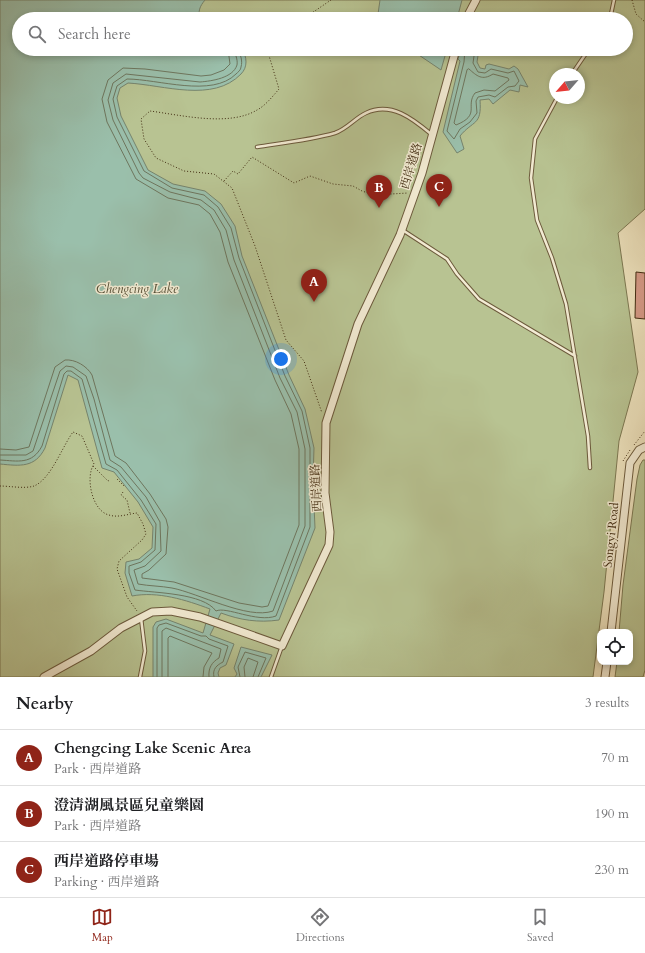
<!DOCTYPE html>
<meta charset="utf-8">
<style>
body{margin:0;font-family:Cardo,"Noto Serif TC",serif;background:#f2f2f2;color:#202124}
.controls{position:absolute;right:12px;bottom:12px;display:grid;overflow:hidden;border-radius:8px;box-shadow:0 2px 6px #0003}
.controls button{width:36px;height:36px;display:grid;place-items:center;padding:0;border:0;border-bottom:1px solid #e0e0e0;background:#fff;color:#202124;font:20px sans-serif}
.compass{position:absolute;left:549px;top:68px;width:36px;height:36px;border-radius:50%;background:#fff;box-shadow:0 2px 6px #0003;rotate:242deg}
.you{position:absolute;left:281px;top:359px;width:14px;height:14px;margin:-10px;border:3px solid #fff;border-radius:50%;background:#1a73e8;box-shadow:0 0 0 6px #1a73e833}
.badge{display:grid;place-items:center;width:26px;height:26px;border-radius:50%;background:#8f2418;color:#fff;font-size:13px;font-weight:700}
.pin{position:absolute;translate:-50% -33px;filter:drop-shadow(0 1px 2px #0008)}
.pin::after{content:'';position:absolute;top:21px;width:14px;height:12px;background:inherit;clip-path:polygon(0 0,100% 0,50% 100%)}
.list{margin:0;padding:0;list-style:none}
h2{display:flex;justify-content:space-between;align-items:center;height:52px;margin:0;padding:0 16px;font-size:17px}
h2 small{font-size:13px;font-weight:400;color:#757577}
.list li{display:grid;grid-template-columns:26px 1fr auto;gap:12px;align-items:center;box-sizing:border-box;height:56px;padding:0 16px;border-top:1px solid #e0e0e0}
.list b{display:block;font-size:15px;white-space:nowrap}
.list p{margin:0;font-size:13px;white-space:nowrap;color:#757577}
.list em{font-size:13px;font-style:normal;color:#757577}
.icon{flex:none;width:22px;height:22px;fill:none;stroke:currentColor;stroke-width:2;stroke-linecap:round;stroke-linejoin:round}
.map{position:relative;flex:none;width:645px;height:677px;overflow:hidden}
.search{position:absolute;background:#fff;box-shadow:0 2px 6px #0003;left:12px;right:12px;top:12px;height:44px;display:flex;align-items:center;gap:10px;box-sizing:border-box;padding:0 14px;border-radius:22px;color:#757577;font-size:15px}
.sheet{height:220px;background:#fff}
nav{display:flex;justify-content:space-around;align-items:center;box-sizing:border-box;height:56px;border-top:1px solid #e0e0e0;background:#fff;font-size:11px;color:#757577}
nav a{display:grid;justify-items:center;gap:2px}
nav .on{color:#8f2418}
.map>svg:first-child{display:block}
</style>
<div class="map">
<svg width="645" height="677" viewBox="0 0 645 677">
<rect width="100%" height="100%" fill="#ede2bd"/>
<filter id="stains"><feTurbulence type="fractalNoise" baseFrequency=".005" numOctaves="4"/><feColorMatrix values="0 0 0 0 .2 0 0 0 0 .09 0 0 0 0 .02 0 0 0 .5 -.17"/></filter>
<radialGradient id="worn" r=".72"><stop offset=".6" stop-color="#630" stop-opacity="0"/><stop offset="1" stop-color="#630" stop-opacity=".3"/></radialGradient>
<path fill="#b8c392" stroke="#7c7852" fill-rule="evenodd" d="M0 0H645V209L618 233 638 372 619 441 604 592 593 677H0ZM19 19H626V49H19ZM555 74H579V98H555Z
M643 460H645V670L643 677H615L617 662H630V632H619L623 585 637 479 640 465Z"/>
<path fill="#9abfab" stroke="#76846d" d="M0 0H205C200 6 197 12 201 19H19V49H242C247 57 248 67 241 74 213 103 164 85 128 83L120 88 117 98 121 116 148 170 173 184 205 191 221 204 235 226 242 256 289 375 305 409 314 448 313 481 315 528 279 620C258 623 240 620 221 613L210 635 234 644 226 665 220 668 218 673 219 677H153V627L156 622 166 619 203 633 210 609C186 600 158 591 132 596L125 573 126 562 139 559 152 548 153 527 138 502 114 472 102 468 78 380 68 375 45 448C35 468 20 466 0 464Z
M380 0H462L457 19H379L378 14Z
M410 49H447L441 70Z
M463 49H479L477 62 480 68 485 69 486 65 489 64 509 69 514 66 518 69 528 87 520 85 519 92 510 90 493 104 489 99 480 100C482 126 473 120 460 136L464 149 457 153 443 132 460 61 458 59 461 50Z
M241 647 272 655 261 677H235L237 674 234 668Z"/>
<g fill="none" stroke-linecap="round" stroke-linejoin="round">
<path stroke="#6e765e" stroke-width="1" d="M465 49 464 62 447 131 454 139 460 129 470 122 477 113 476 101 478 97 489 95 495 97 508 87 515 86 519 81 514 71 508 73 491 69 485 73 478 72 473 63 475 49
M469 69C477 76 482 81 493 74L508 78 509 80 495 91 484 90 475 93C465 106 481 115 456 125L454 123 467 70Z
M0 449 16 450 29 447 55 367 65 360C75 359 87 366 92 375L115 456 126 463 150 494 166 519 168 527 166 554 149 570 142 574V578L174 582 239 603 262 607 268 606 299 525V449L291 414 275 380 228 262 220 232 210 214 199 205 168 198 136 179 107 122 102 99 108 80 123 68 145 69 201 76 211 75 224 70 230 64 228 49
M0 455H26L33 451 60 371 66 366 73 367 86 376 94 399 110 460 121 467 146 497 160 522 161 551 145 566 134 570 138 584C149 586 161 586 172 588 198 593 248 620 273 611L305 526V449L297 412 280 378 234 260 226 230 214 210 201 200 170 192 143 178 139 173 113 120 108 100 113 83 126 74 200 82C212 81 233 78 237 65 238 59 235 55 234 49
M0 460C18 461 32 465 42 446L64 374 67 371H71L82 379 106 464 117 470 141 500 156 524 155 550 141 562 129 566V573L135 590C155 593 203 593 216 611 226 606 257 623 276 616L310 527V448L302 411 285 376 239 258 231 228 218 207 204 195 172 188 144 171 117 117 113 99 117 86 127 79C158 79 212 98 236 74 238 72 241 70 241 67 243 60 240 56 239 49
M157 677V628L159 625 166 623 201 636H206L209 639 228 646 223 662C217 665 212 669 214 677
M162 677V631L166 628 221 649 219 658C212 662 208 668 209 677
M168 677V638L170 636 212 653 204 667 203 677
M240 677 238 667 245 652 266 658 258 677
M245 677 244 667 248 658 258 662 253 677"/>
</g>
<path fill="#d59a87" stroke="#412c11" d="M636 272 645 273V319L635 318Z"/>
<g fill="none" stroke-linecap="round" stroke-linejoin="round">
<g stroke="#6c5a3c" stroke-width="4.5">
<path id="service" d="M610 19 614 0
M572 74 589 49
M557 98 535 139 531 178 537 220 552 258 566 304 588 436 590 468
M257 147C283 143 310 140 335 133 347 129 355 118 366 113 391 101 413 119 431 134
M404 231 447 259 457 274 479 299 575 356
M140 677 145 651 141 618
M271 677 282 646"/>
</g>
<g stroke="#6c5a3c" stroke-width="9">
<path id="tertiary" d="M466 19 476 0
M611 632 630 463 639 450 645 447
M44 677 91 651 121 628 152 612 171 611 200 617 282 646 329 545 330 532 325 493 326 423 358 324 400 235 422 173 456 49
M605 677 607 662"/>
</g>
<path stroke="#412c11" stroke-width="1" stroke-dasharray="1 2" stroke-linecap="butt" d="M632 0 636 14 645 22
M303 19 331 0
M267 49 279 89C273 96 265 106 257 110 229 127 181 115 150 111L141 119 144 139 156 158 184 171 214 174 232 188 255 246 286 340 304 361 322 413
M224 181 233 171 238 174 252 157 294 183 310 176 333 184 353 186 362 191 374 195 408 193
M634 445 645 431
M623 461 630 450
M93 466 108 481 110 480
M117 479 124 486
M0 486C9 486 25 489 34 486 51 479 62 447 73 432L82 436 94 464C85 477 92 511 109 515 118 518 128 514 137 513L143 524 146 534 142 540 119 561 117 569 127 597 137 611
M123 492 121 495 127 500 130 513"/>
<use href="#service" stroke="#f3ecd4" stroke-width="2.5"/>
<use href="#tertiary" stroke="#f3ecd4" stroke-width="7"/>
</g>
<g text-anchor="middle" stroke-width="3" stroke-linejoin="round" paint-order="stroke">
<g font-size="12" fill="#412c11" stroke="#f3ecd4">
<text transform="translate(411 166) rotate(-73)" y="4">西岸道路</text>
<text transform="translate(316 488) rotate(-93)" y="4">西岸道路</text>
<text transform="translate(611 535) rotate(-84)" y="4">Songyi Road</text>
</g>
<g font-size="13" font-style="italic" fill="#575138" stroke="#f3ecd4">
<text x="137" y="293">Chengcing Lake</text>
</g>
</g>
<rect width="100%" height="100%" filter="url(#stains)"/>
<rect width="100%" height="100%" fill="url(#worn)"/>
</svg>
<div class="controls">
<button><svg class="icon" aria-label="locate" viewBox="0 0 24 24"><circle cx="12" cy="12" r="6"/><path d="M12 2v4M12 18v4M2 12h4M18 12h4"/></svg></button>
</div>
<svg class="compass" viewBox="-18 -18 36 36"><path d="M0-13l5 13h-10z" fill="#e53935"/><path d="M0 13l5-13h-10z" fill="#757577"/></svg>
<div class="you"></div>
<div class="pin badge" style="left:314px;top:302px">A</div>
<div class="pin badge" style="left:379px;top:208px">B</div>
<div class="pin badge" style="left:439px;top:207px">C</div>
<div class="search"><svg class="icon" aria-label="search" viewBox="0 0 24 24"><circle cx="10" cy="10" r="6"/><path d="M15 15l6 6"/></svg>Search here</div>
</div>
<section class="sheet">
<h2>Nearby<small>3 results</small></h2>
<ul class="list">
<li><span class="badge">A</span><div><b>Chengcing Lake Scenic Area</b><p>Park · 西岸道路</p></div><em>70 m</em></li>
<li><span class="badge">B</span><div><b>澄清湖風景區兒童樂園</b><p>Park · 西岸道路</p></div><em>190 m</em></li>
<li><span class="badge">C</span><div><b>西岸道路停車場</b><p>Parking · 西岸道路</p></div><em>230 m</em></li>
</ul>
</section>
<nav>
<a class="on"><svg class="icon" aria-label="map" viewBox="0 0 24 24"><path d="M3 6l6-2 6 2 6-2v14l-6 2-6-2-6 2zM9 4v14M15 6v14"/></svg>Map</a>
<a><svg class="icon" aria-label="directions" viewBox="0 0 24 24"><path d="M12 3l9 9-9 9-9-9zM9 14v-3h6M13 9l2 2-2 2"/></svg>Directions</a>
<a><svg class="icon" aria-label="saved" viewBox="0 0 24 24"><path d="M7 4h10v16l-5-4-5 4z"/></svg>Saved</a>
</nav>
